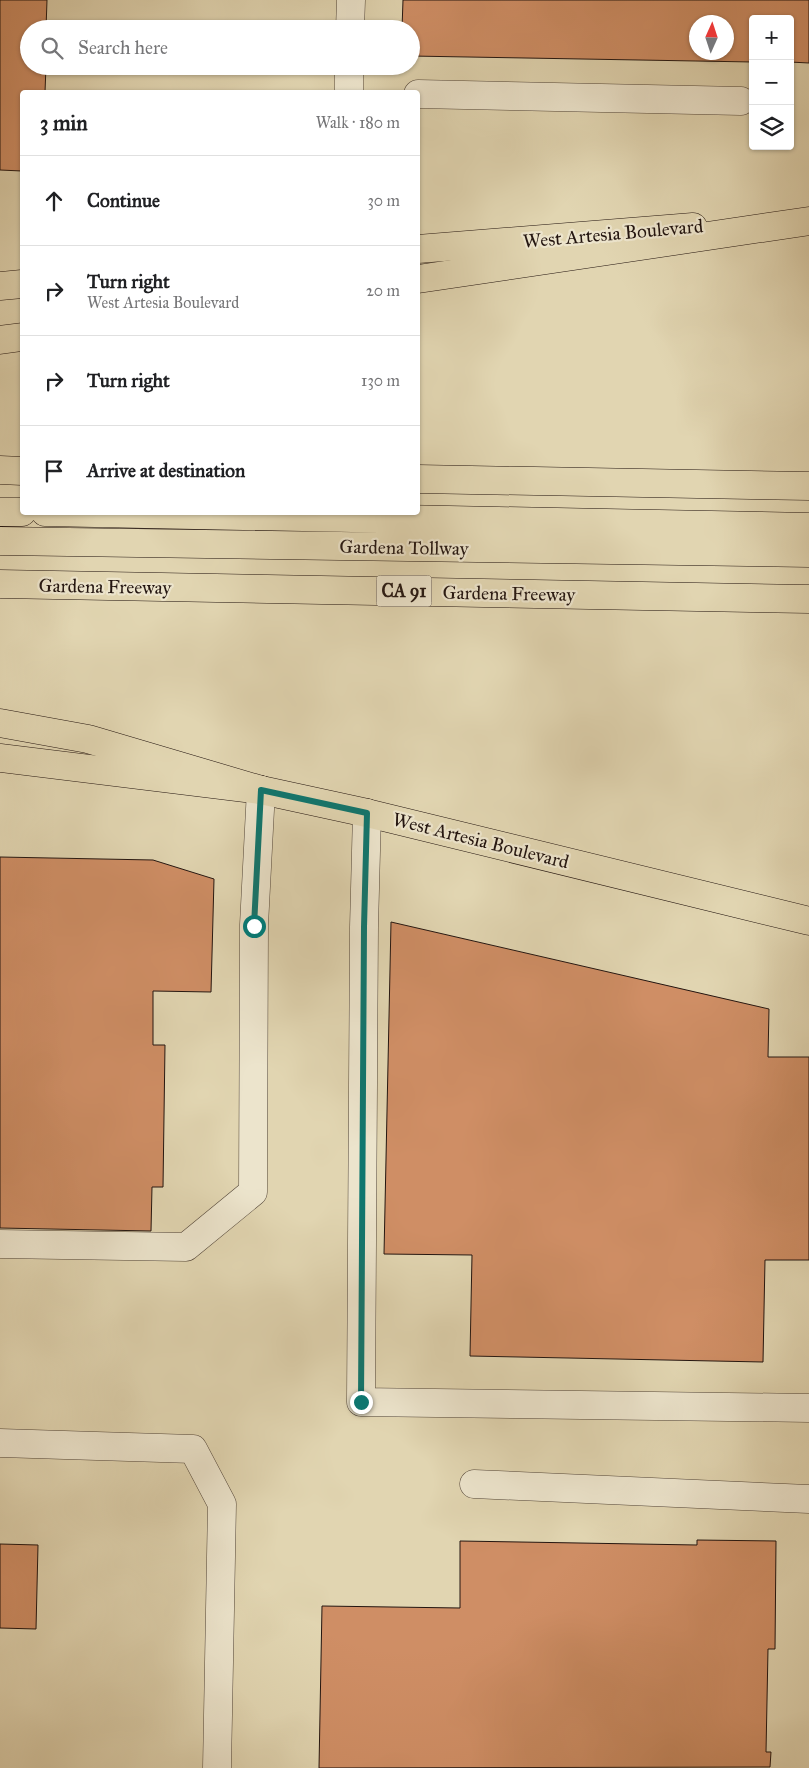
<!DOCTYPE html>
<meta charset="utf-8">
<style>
body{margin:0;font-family:"IM FELL Great Primer",serif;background:#f6f6f6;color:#202124}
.controls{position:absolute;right:15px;top:15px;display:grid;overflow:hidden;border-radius:5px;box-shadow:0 1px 4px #0004}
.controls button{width:45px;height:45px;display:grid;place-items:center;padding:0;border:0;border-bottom:1px solid #e0e0e0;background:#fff;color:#202124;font:25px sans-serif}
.compass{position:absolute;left:689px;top:15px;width:45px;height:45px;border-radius:50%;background:#fff;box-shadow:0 1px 4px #0004;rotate:3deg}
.stop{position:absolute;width:15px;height:15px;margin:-11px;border:4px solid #0f766e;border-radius:50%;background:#fff}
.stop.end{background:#0f766e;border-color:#fff;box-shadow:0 1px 5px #0008}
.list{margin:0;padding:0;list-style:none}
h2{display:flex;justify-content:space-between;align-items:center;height:65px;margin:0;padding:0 20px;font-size:21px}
h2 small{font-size:16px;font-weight:400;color:#757577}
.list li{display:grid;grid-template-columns:32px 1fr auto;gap:15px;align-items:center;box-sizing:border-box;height:90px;padding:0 20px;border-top:1px solid #e0e0e0}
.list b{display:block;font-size:19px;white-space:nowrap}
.list p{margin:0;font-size:16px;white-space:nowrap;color:#757577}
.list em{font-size:16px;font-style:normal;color:#757577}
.icon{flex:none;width:28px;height:28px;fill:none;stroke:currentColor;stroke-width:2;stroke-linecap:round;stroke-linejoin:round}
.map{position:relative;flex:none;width:809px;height:1768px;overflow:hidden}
.search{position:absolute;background:#fff;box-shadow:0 1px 4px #0004;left:20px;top:20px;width:400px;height:55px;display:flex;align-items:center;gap:12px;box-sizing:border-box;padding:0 18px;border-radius:28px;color:#757577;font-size:19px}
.panel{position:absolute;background:#fff;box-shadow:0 1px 4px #0004;left:20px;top:90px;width:400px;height:425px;border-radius:5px}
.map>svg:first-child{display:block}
</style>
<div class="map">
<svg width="809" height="1768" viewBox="0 0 809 1768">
<rect width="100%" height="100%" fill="#e1d5b1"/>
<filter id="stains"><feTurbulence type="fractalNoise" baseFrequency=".004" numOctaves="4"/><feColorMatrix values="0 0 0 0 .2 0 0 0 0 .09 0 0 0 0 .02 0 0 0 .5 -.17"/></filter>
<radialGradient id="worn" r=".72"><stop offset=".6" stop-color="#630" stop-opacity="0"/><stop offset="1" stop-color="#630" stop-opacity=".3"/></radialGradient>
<path fill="#cf8e65" stroke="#231510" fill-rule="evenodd" d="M0 0H47L46 29H29V66H46L45 92H22V171L0 170Z
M403 0H809V63L790 62V19H753V62L411 56V29H402ZM696 22H726V52H696Z
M0 857 153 860 214 879 211 992 153 991V1045H165L163 1187H152L151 1231 0 1228Z
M391 922 769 1009 768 1057H809V1260H765L763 1362 470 1356 472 1255 384 1254Z
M697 1540 776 1541 775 1649H768L766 1752H771L770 1767 319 1768 322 1606 460 1608V1541L697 1545Z
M0 1544 38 1545 36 1629 0 1628Z"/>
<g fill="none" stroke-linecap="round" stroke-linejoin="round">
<g stroke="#524538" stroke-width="29">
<path id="minor" d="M350 29 351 0
M349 92V66
M418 94 741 101
M367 813 364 927 361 1402 809 1408
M0 1244 186 1247 253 1192 254 925 261 790
M0 1443 193 1449 222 1504 217 1768
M474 1484 809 1499"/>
</g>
<g stroke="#231510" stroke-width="29">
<path id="major" d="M418 249 693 227
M0 286 22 284
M0 758 261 790 367 813 809 921"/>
</g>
<g stroke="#231510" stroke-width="29">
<path id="highway" d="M418 279 809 221
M0 340 22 337
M0 470 22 471
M418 479 809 486
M0 512H22
M45 512 809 527
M0 541 809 553
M0 584 809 599
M0 723 88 739 261 790"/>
</g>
<use href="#minor" stroke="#ece4cc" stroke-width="28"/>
<use href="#major" stroke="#e1d5b1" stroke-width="28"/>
<use href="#highway" stroke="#e1d5b1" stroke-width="28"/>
</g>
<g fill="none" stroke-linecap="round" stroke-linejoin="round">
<path stroke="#0f766e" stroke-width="6" d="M254 926 261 790 367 813 364 927 361 1402"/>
</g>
<g text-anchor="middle" stroke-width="4.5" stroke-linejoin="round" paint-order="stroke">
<rect fill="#ece4cc" stroke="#5f5348" stroke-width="1" x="376.5" y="575.5" width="55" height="31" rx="4"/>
<g font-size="18" font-weight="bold" fill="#231510">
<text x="404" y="597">CA 91</text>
</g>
<g font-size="19" fill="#231510" stroke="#ece4cc">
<text transform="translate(613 233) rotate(-5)" y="7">West Artesia Boulevard</text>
<text transform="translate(404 547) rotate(1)" y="7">Gardena Tollway</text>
<text transform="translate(105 586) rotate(1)" y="7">Gardena Freeway</text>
<text transform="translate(509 593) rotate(1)" y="7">Gardena Freeway</text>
<text transform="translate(481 840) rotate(14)" y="7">West Artesia Boulevard</text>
</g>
</g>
<rect width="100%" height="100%" filter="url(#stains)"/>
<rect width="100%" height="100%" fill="url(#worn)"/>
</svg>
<div class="controls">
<button>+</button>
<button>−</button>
<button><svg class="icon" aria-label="layers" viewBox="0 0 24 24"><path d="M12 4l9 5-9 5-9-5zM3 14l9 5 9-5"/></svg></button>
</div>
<svg class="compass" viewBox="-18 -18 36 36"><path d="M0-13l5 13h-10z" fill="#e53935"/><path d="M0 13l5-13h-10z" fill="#757577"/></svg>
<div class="stop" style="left:254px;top:926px"></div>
<div class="stop end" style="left:361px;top:1402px"></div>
<div class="search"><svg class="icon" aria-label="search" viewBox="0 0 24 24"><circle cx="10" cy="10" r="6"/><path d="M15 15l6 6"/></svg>Search here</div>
<section class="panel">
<h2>3 min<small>Walk · 180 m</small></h2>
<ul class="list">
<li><svg class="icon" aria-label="ahead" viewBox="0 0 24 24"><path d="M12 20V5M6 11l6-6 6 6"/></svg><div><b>Continue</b></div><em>30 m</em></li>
<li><svg class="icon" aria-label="right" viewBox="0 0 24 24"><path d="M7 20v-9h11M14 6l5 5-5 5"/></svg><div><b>Turn right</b><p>West Artesia Boulevard</p></div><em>20 m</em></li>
<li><svg class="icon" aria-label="right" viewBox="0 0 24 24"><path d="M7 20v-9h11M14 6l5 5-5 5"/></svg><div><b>Turn right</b></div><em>130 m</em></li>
<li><svg class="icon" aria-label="arrive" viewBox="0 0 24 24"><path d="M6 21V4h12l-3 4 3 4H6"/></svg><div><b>Arrive at destination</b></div></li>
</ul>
</section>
</div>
